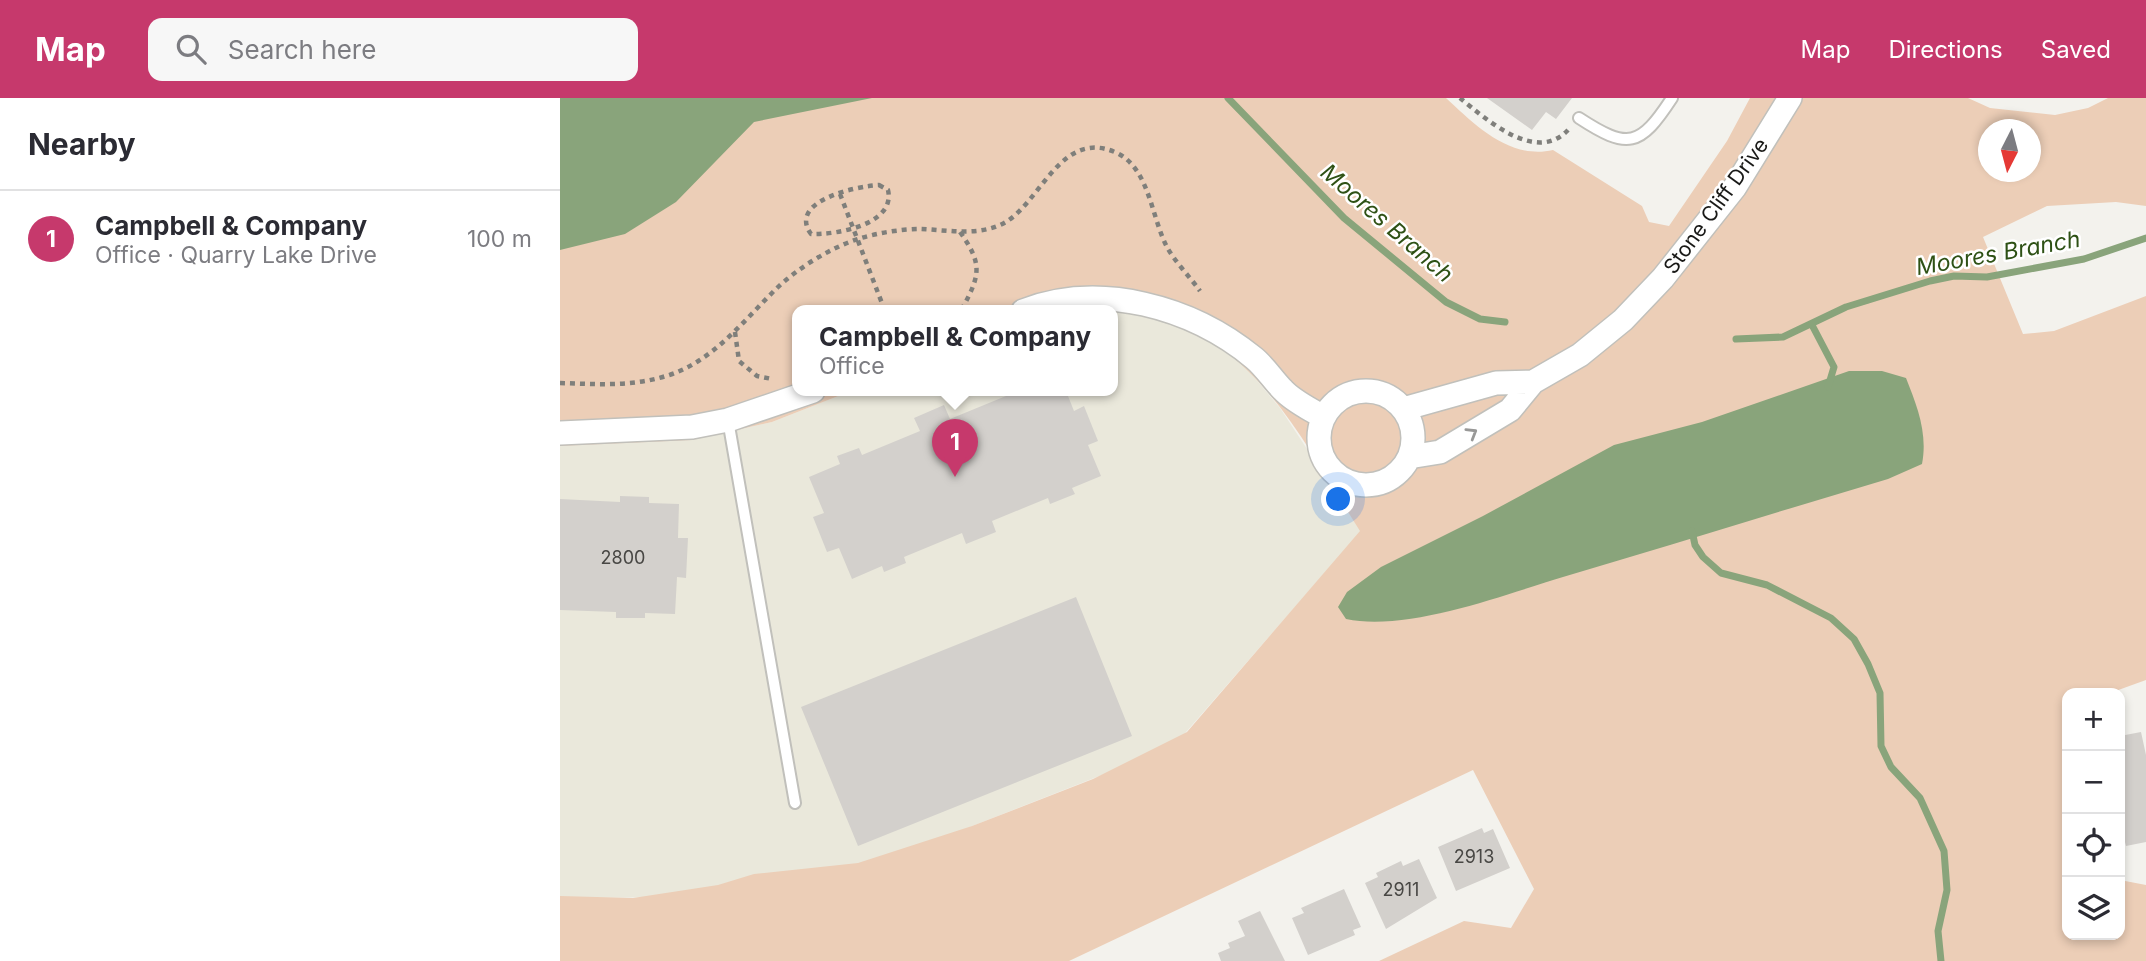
<!DOCTYPE html>
<meta charset="utf-8">
<style>
body{margin:0;font-family:Inter,sans-serif;background:#f7f7f7;color:#2b2b33}
.controls{position:absolute;right:21px;bottom:21px;display:grid;overflow:hidden;border-radius:14px;box-shadow:0 4px 10px #0003}
.controls button{width:63px;height:63px;display:grid;place-items:center;padding:0;border:0;border-bottom:2px solid #e1e1e2;background:#fff;color:#2b2b33;font:35px sans-serif}
.compass{position:absolute;left:1418px;top:21px;width:63px;height:63px;border-radius:50%;background:#fff;box-shadow:0 4px 10px #0003;rotate:186deg}
.you{position:absolute;left:779px;top:402px;width:24px;height:24px;margin:-18px;border:5px solid #fff;border-radius:50%;background:#1a73e8;box-shadow:0 0 0 10px #1a73e833}
.badge{display:grid;place-items:center;width:46px;height:46px;border-radius:50%;background:#c6396c;color:#fff;font-size:23px;font-weight:700}
.pin{position:absolute;translate:-50% -58px;filter:drop-shadow(0 2px 4px #0008)}
.pin::after{content:'';position:absolute;top:37px;width:24px;height:21px;background:inherit;clip-path:polygon(0 0,100% 0,50% 100%)}
.popup{position:absolute;left:232px;top:207px;width:326px;height:91px;box-sizing:border-box;display:grid;place-content:center;border-radius:14px;background:#fff;filter:drop-shadow(0 2px 5px #0005);font-size:23px;white-space:nowrap;color:#7c7c81}
.popup b{font-size:26px;color:#2b2b33}
.popup::after{content:'';position:absolute;left:50%;top:100%;margin-left:-14px;border:14px solid transparent;border-top-color:#fff}
.list{margin:0;padding:0;list-style:none}
h2{display:flex;justify-content:space-between;align-items:center;height:91px;margin:0;padding:0 28px;font-size:30px}
h2 small{font-size:23px;font-weight:400;color:#7c7c81}
.list li{display:grid;grid-template-columns:46px 1fr auto;gap:21px;align-items:center;box-sizing:border-box;height:98px;padding:0 28px;border-top:2px solid #e1e1e2}
.list b{display:block;font-size:26px;white-space:nowrap}
.list p{margin:0;font-size:23px;white-space:nowrap;color:#7c7c81}
.list em{font-size:23px;font-style:normal;color:#7c7c81}
.icon{flex:none;width:38px;height:38px;fill:none;stroke:currentColor;stroke-width:2;stroke-linecap:round;stroke-linejoin:round}
.map{position:relative;flex:none;width:1586px;height:863px;overflow:hidden}
header{display:flex;align-items:center;gap:42px;box-sizing:border-box;height:98px;padding:0 35px;background:#c6396c;color:#fff}
header strong{font-size:33px}
nav{display:flex;gap:38px;margin-inline-start:auto;font-size:24px}
.search{width:490px;height:63px;background:#f7f7f7;display:flex;align-items:center;gap:18px;box-sizing:border-box;padding:0 24px;border-radius:14px;color:#7c7c81;font-size:26px}
main{display:flex}
aside{flex:1;background:#fff}
.map>svg:first-child{display:block}
</style>
<header>
<strong>Map</strong>
<div class="search"><svg class="icon" aria-label="search" viewBox="0 0 24 24"><circle cx="10" cy="10" r="6"/><path d="M15 15l6 6"/></svg>Search here</div>
<nav><a>Map</a><a>Directions</a><a>Saved</a></nav>
</header>
<main>
<aside>
<h2>Nearby<small></small></h2>
<ul class="list">
<li><span class="badge">1</span><div><b>Campbell &amp; Company</b><p>Office · Quarry Lake Drive</p></div><em>100 m</em></li>
</ul>
</aside>
<div class="map">
<svg width="1586" height="863" viewBox="0 0 1586 863">
<rect width="100%" height="100%" fill="#f3f2ed"/>
<path fill="#eae8db" d="M536 211 567 213 601 221 642 238 685 268 720 310 801 433 613 649 275 782 120 799 0 800V348L132 342 212 324 291 293H552V213H517Z"/>
<path fill="#ecceb7" fill-rule="evenodd" d="M0 0H886C915 27 950 62 993 52L1082 108 1089 124 1109 128 1167 43 1190 0H1408L1430 10 1495 17 1528 10 1548 0H1586V108L1556 104 1487 108 1423 139 1463 236 1494 233 1586 198V582L1550 595H1507L1504 715 1507 727V837H1560V782L1586 787V863H819L904 823 951 830 974 791 913 672 509 863H0V798L73 800 158 787 194 776 298 765 412 728 533 681 627 634 800 433C756 365 716 281 643 238 620 225 593 219 567 213H238V293H291L212 324 132 342 0 348ZM1428 32H1470V74H1428Z"/>
<path fill="#89a47b" d="M0 0H312L194 24 116 104 65 136 0 152Z
M1289 273H1322L1346 280C1357 308 1368 335 1362 366L1328 381C1220 413 1112 447 1003 479 943 497 847 534 786 521L778 509 787 494 821 469 923 418 1054 347 1142 324Z"/>
<g fill="none" stroke-linecap="round" stroke-linejoin="round">
<path stroke="#89a47b" stroke-width="7" d="M668 0 784 120 886 204 920 221 945 224
M1252 227 1274 269 1268 289
M1176 241 1223 239 1286 209 1370 183 1394 178 1427 179 1524 161 1586 140
M1132 433 1135 447 1143 459 1161 475 1207 487 1271 520 1294 541 1308 566 1320 595 1321 648 1331 669 1360 700 1384 753 1387 792 1378 833 1381 863"/>
</g>
<path fill="#d3d0cc" d="M927 0H1012L996 21 986 14 972 32Z
M444 293H506L514 313 524 308 538 343 528 347 541 378 512 390 515 396 490 406 488 400 432 423 436 434 406 446 402 435 344 459 346 465 324 474 322 468 292 481 279 450 267 454 253 419 264 415 249 379 280 366 277 358 299 350 302 357 360 333 354 320 384 307 390 321 446 298Z
M60 398 89 399V405L119 406 118 440H128L126 480 117 479 115 516 85 515V520H56V514L0 512V401L60 404Z
M516 499 572 638 298 748 241 609Z
M1581 634 1586 657V744L1566 748 1560 724V638Z
M922 730 924 735 933 731 950 770 896 793 878 749Z
M859 761 877 800 826 831 805 785 818 779 816 775 841 763 843 768Z
M784 791 801 829 793 832 795 837 748 857 732 820 744 815 741 810Z
M700 813 725 863H661L658 855 670 850 668 845 685 838 678 823Z"/>
<g fill="none" stroke-linecap="round" stroke-linejoin="round">
<g stroke="#c1c0bb" stroke-width="14">
<path id="lane" d="M1019 20C1068 52 1080 49 1112 0
M168 322 235 705"/>
</g>
<g stroke="#c1c0bb" stroke-width="26">
<path id="street" d="M463 213C540 183 632 209 694 260 705 269 713 282 723 292 733 303 750 311 763 319
M759 340a47 47 0 1 1 94 0a47 47 0 1 1-94 0Z
M843 311 936 285 973 284
M0 335 132 329 168 322 253 293
M849 359 880 354 950 312 973 284 1020 257 1063 222 1103 180 1175 89 1230 0"/>
</g>
<path stroke="#7f7f7b" stroke-width="4.5" stroke-dasharray="5 5" stroke-linecap="butt" d="M900 0C927 22 976 66 1008 32
M319 87 328 92C336 127 275 137 251 136 227 103 297 88 319 87Z
M280 96 325 213
M400 134C422 165 421 176 403 209
M175 234 179 263 197 278 212 281
M0 285C35 286 71 289 106 278 153 264 183 223 217 190 238 170 270 150 298 141 317 135 341 131 361 131 387 132 415 138 440 127 480 110 499 28 557 55 590 71 591 120 608 151 617 166 630 179 640 193"/>
<use href="#lane" stroke="#fff" stroke-width="10"/>
<use href="#street" stroke="#fff" stroke-width="23"/>
</g>
<defs><path id="oneway-chevron" d="M-2-3.5L2.5 0L-2 3.5" fill="none" stroke-width="1.6" stroke-linecap="round" stroke-linejoin="round" transform="scale(1.75)"/></defs>
<use stroke="#989897" href="#oneway-chevron" transform="translate(912 335) rotate(-31)"/>
<g text-anchor="middle" stroke-width="5" stroke-linejoin="round" paint-order="stroke">
<g font-size="18" fill="#484744">
<text x="63" y="466">2800</text>
<text x="914" y="765">2913</text>
<text x="841" y="798">2911</text>
</g>
<g font-size="21" fill="#191917" stroke="#fff">
<text transform="translate(1156 108) rotate(-54)" y="7">Stone Cliff Drive</text>
</g>
<g font-size="23" font-style="italic" fill="#2e5115" stroke="#fff">
<text transform="translate(827 125) rotate(41)" y="8">Moores Branch</text>
<text transform="translate(1438 155) rotate(-10)" y="8">Moores Branch</text>
</g>
</g>
</svg>
<div class="controls">
<button>+</button>
<button>−</button>
<button><svg class="icon" aria-label="locate" viewBox="0 0 24 24"><circle cx="12" cy="12" r="6"/><path d="M12 2v4M12 18v4M2 12h4M18 12h4"/></svg></button>
<button><svg class="icon" aria-label="layers" viewBox="0 0 24 24"><path d="M12 4l9 5-9 5-9-5zM3 14l9 5 9-5"/></svg></button>
</div>
<svg class="compass" viewBox="-18 -18 36 36"><path d="M0-13l5 13h-10z" fill="#e53935"/><path d="M0 13l5-13h-10z" fill="#7c7c81"/></svg>
<div class="you"></div>
<div class="pin badge" style="left:395px;top:379px">1</div>
<div class="popup"><b>Campbell &amp; Company</b>Office</div>
</div>
</main>
